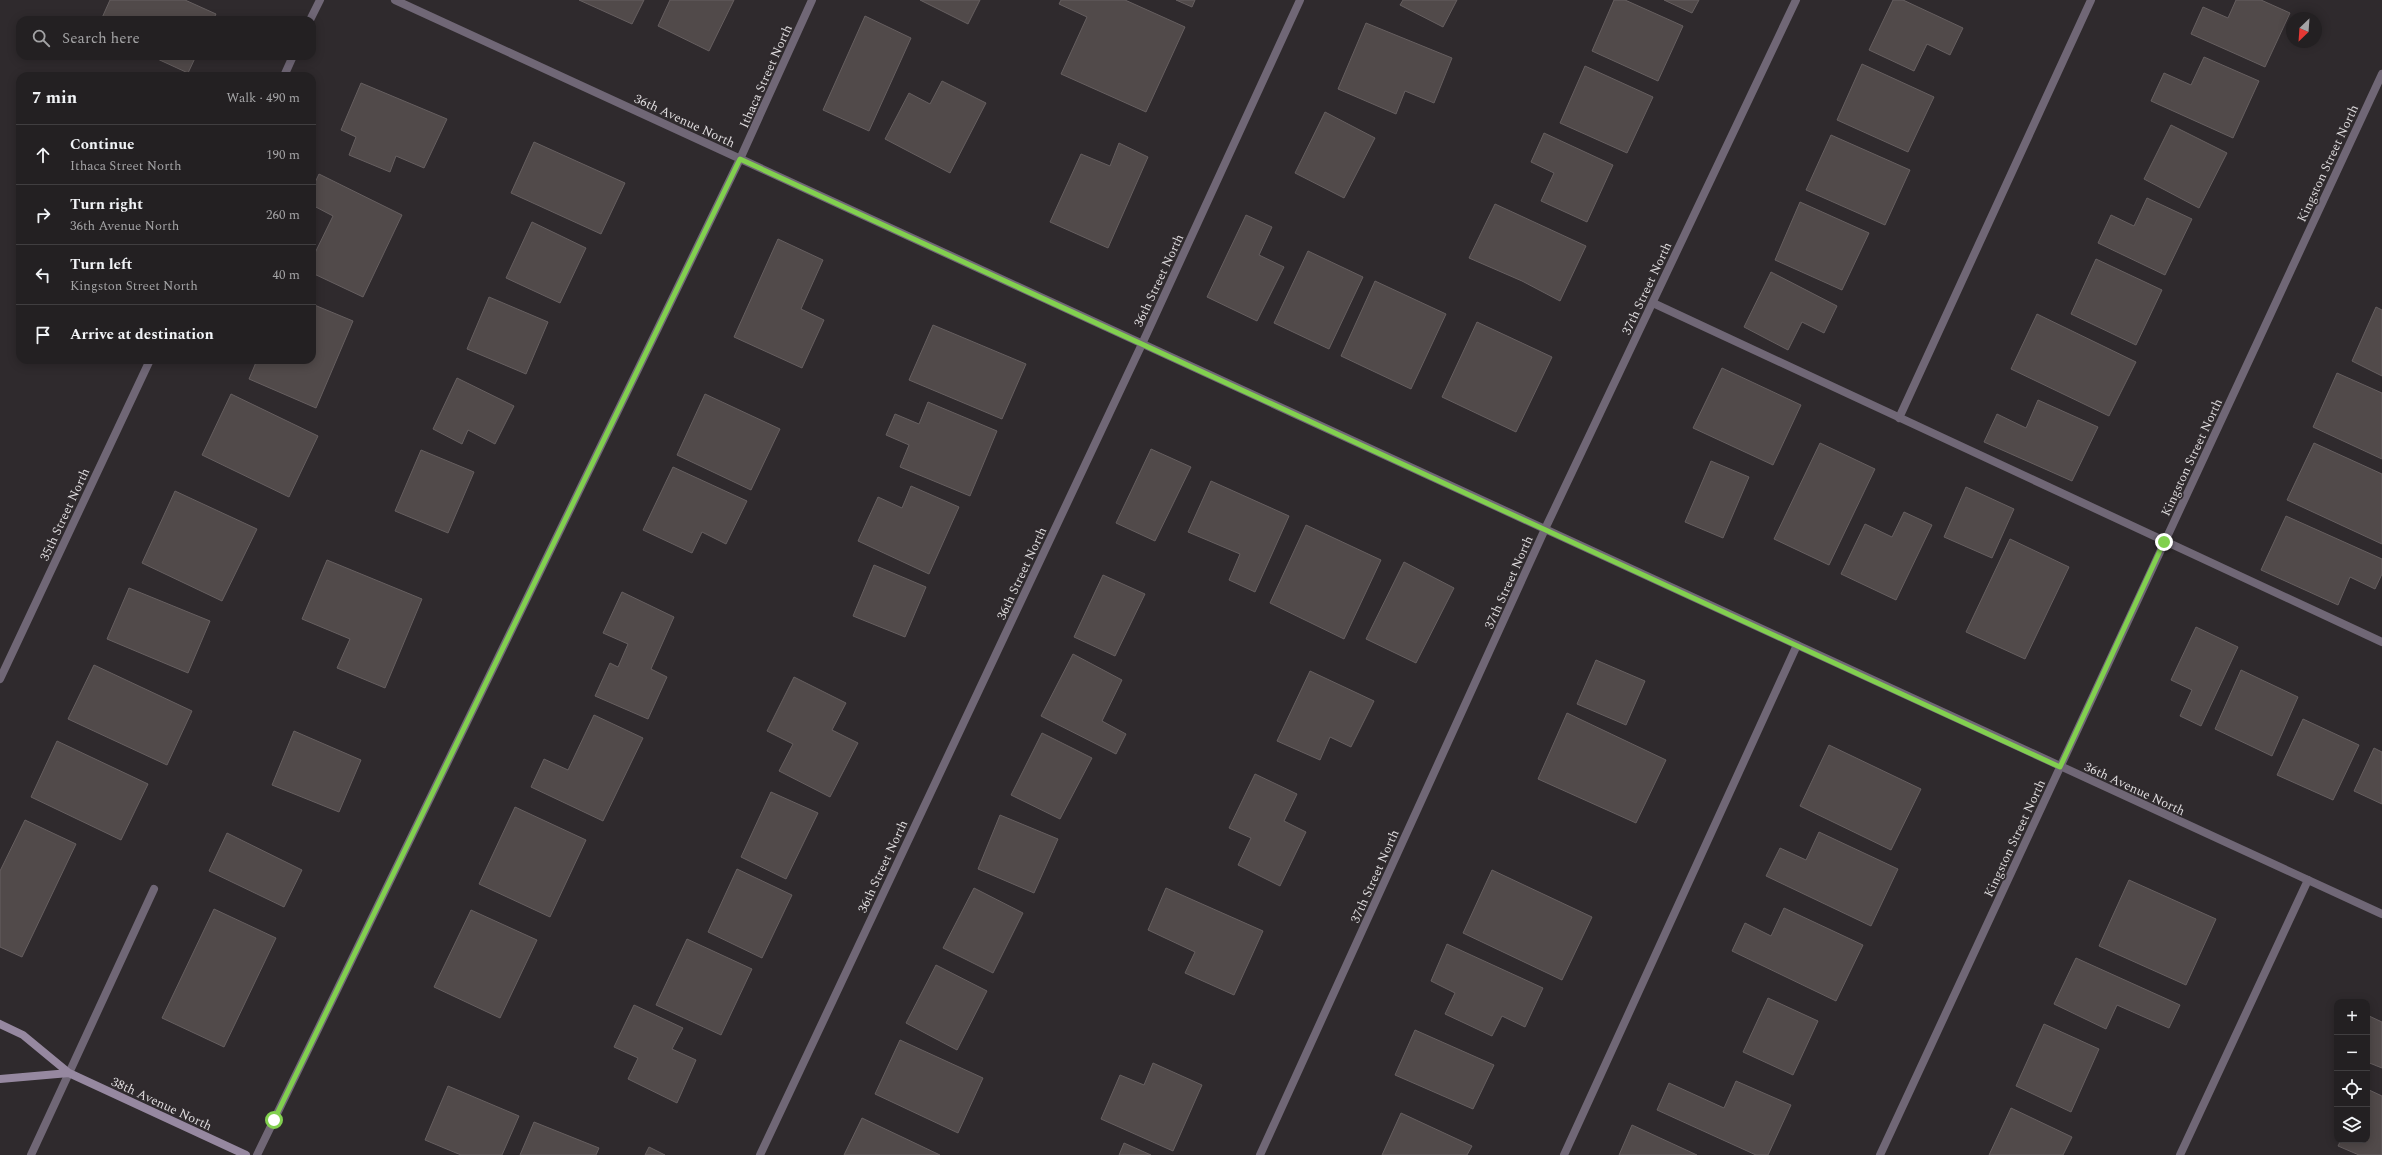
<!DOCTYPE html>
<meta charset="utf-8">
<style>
body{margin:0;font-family:Spectral,serif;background:#2b282a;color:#f1f3f6}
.controls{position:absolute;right:12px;bottom:12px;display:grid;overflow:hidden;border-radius:8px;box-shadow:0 2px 10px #0003}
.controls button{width:36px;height:36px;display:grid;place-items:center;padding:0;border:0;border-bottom:1px solid #403e40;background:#232022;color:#f1f3f6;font:20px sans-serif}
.compass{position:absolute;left:2286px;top:12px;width:36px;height:36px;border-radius:50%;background:#232022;box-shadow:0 2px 10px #0003;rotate:205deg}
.stop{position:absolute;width:12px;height:12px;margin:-9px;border:3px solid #82d04f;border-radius:50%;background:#fff}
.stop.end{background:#82d04f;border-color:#fff;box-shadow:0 1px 4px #0008}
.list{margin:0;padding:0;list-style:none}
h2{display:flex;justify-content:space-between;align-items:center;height:52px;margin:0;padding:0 16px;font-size:17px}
h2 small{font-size:13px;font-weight:400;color:#a3a3a5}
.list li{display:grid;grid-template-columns:26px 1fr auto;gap:12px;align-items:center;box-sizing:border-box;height:60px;padding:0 16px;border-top:1px solid #403e40}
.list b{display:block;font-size:15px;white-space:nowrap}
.list p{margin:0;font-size:13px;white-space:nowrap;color:#a3a3a5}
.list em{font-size:13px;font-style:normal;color:#a3a3a5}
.icon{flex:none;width:22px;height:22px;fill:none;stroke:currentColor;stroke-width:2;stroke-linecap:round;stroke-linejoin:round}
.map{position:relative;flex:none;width:2382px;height:1155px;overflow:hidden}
.search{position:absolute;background:#232022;box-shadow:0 2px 10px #0003;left:16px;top:16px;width:300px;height:44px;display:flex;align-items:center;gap:10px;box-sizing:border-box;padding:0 14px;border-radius:12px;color:#a3a3a5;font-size:15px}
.panel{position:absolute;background:#232022;box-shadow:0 2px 10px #0003;left:16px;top:72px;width:300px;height:292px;border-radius:12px}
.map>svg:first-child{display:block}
</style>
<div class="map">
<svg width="2382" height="1155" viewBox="0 0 2382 1155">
<rect width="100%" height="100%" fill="#2f2a2d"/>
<path fill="#514a4a" stroke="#665f60" d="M110 0H185L216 14 213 20H101Z
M579 0H644L632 24Z
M670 0H734L709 51 658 26Z
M920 0H980L968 24Z
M1061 0H1125L1185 27 1146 112 1061 74 1087 17 1059 4Z
M1176 0H1195L1192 7Z
M1403 0H1457L1443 27 1400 5Z
M1614 0H1625L1683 26 1658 81 1592 51Z
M1664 0H1699L1692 13Z
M1893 0H1903L1963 28 1950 55 1927 44 1914 71 1869 50Z
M2236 0H2261L2290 13 2265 67 2191 34 2203 7 2228 18Z
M865 16 911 38 869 131 823 110Z
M1366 23 1452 58 1434 103 1405 91 1396 114 1338 89Z
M151 56H196L188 73Z
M2204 57 2259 81 2233 138 2151 101 2164 73 2191 85Z
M1862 64 1934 97 1908 152 1837 120Z
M1585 66 1653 97 1627 153 1560 123Z
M942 81 986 103 950 173 885 139 909 93 930 104Z
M361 83 447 119 424 168 396 156 390 172 349 155 356 137 341 130Z
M1325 112 1375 138 1344 198 1295 173Z
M2171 125 2227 153 2199 208 2144 179Z
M1544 133 1613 165 1587 222 1541 201 1554 173 1531 162Z
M1831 135 1910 170 1885 225 1806 190Z
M534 142 625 183 601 234 511 193Z
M1119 143 1148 157 1108 248 1050 222 1081 154 1110 166Z
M319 174 402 215 363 297 312 273V259L333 216 312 205V189Z
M2147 198 2192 219 2165 275 2098 243 2111 215 2134 226Z
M1800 202 1869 233 1842 290 1775 260Z
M1495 204 1586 246 1560 301 1522 281 1469 258Z
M1246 215 1272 227 1259 255 1284 267 1257 321 1207 297Z
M532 222 586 248 560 303 506 278Z
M778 239 823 260 801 309 824 320 802 368 734 337Z
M1308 251 1363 277 1329 349 1274 323Z
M2096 259 2162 290 2136 345 2071 314Z
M1771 272 1837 306 1824 333 1802 322 1788 350 1744 327Z
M1375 281 1446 314 1411 389 1341 356Z
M489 297 548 322 526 374 467 349Z
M312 304 353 321 316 408 249 379 257 360H312Z
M2376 307 2382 310V376L2352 361Z
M2037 314 2136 362 2109 416 2011 369Z
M1477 322 1552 357 1516 432 1442 397Z
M933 325 1026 364 1002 419 909 380Z
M1722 368 1801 405 1773 465 1693 428Z
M2337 373 2382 393V459L2313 427Z
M457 378 514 406 495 444 468 430 462 444 433 429Z
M231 394 318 436 289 497 202 455Z
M705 394 780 429 751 490 677 455Z
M2038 400 2098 427 2072 481 1984 442 1997 414 2026 428Z
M928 402 997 431 970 496 900 467 909 445 886 435 895 414 919 424Z
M1820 443 1875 469 1829 565 1774 539Z
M2314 443 2382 474V544L2287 500Z
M1151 449 1191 467 1155 541 1116 523Z
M421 450 474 472 448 533 395 511Z
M1711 461 1749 477 1723 538 1685 522Z
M673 467 747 501 726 544 702 532 692 553 643 530Z
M1211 481 1289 516 1255 592 1229 580 1240 554 1188 532Z
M911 486 959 507 929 574 858 541 878 497 902 508Z
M1966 487 2014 509 1992 558 1944 537Z
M175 491 257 529 222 601 142 563Z
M1904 512 1932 525 1896 600 1841 574 1865 524 1892 537Z
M2286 516 2382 559V574L2375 589 2350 577 2338 605 2261 570Z
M1306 525 1381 560 1344 639 1270 603Z
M2010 539 2069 567 2025 659 1966 632Z
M327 560 422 599 385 688 337 668 350 639 302 619Z
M1404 562 1454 588 1416 663 1366 639Z
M874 565 926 587 905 637 853 616Z
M1103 575 1145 594 1115 656 1074 637Z
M129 588 210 621 188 673 107 639Z
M622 592 674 617 651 669 667 677 648 719 595 696 610 663 618 667 628 644 603 633Z
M2196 627 2238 647 2201 726 2180 716 2192 690 2171 680Z
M1073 654 1122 680 1102 721 1126 734 1116 754 1041 716Z
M1596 660 1645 681 1626 725 1577 704Z
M94 665 192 711 167 765 68 719Z
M2241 670 2298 697 2272 756 2215 729Z
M1310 671 1374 701 1351 747 1330 737 1320 760 1277 741Z
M794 677 846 703 832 730 858 743 830 797 779 771 793 744 767 731Z
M1567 713 1666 760 1636 823 1538 779Z
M594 715 643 738 603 821 531 787 544 759 568 770Z
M2303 719 2359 745 2333 800 2277 775Z
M294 731 361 760 339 812 272 785Z
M1042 733 1092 758 1060 819 1011 795Z
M57 741 148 784 121 840 31 797Z
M1829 745 1921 789 1891 850 1800 806Z
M2374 748 2382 752V804L2354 791Z
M1255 774 1297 794 1284 821 1306 832 1280 886 1238 865 1251 838 1229 828Z
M771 792 818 813 786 879 741 857Z
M515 807 586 840 550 917 479 884Z
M1000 815 1058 839 1034 893 978 869Z
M25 820 76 844 22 957 0 947V871Z
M1819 832 1898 869 1871 926 1766 876 1780 848 1806 860Z
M227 833 302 870 284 907 209 871Z
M737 869 792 895 762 958 708 932Z
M1492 870 1592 917 1562 980 1463 933Z
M2129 880 2216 919 2186 985 2099 946Z
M974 888 1023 913 993 973 943 948Z
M1166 888 1263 931 1234 995 1185 973 1195 952 1148 930Z
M1784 908 1863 945 1836 1001 1732 951 1745 923 1771 936Z
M214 909 276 938 224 1047 162 1018Z
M471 910 537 940 500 1018 434 987Z
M687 939 752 969 721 1035 656 1005Z
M1447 944 1543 988 1525 1027 1502 1016 1492 1036 1445 1014 1455 993 1431 981Z
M2076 958 2180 1005 2169 1028 2117 1005 2106 1029 2054 1004Z
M936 965 987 991 957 1050 906 1023Z
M1768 998 1818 1021 1793 1075 1743 1052Z
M634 1005 683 1028 672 1049 696 1060 677 1103 628 1079 638 1058 614 1047Z
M2367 1015 2382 1022V1068L2367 1062Z
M2044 1024 2099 1049 2071 1112 2016 1086Z
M1415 1030 1494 1065 1473 1109 1395 1075Z
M900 1040 983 1078 958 1133 875 1094Z
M1153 1063 1202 1085 1173 1151 1101 1119 1120 1075 1144 1085Z
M1736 1081 1791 1105 1768 1155H1756L1657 1110 1669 1083 1724 1108Z
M448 1086 519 1116 502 1155H461L425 1140Z
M2367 1089 2382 1096V1155H2359L2338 1146 2341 1140H2367Z
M2011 1108 2072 1137 2063 1155H1989Z
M1401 1113 1472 1146 1467 1155H1382Z
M862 1118 940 1155H844Z
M534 1122 599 1148 596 1155H520Z
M1632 1125 1697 1155H1619Z
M1124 1143 1151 1155H1119Z
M649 1147 665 1155H645Z"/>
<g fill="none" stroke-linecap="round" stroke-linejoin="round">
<path stroke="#706776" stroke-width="8" d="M1653 303 2382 642
M1899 418 2091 0
M69 1073 154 889
M1564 1155 1797 645
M2180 1155 2308 880"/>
<path stroke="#706776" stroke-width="8" d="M395 0 2382 914
M310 20 320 0
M284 76 293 56
M0 679 150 360
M257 1155 740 159 812 0
M760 1155 1142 344 1300 0
M1260 1155 1545 529 1796 0
M1880 1155 2382 74"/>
<path stroke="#706776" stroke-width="8" d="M31 1155 69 1073"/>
<path stroke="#9688a0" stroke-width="8" d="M0 1024 23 1035 69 1073 246 1155
M0 1079 69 1073"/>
</g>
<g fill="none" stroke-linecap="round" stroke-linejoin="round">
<path stroke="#82d04f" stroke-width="5" d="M274 1120 740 159 2060 767 2164 542"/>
</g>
<g text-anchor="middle" stroke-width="3.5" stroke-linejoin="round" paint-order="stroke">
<g font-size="13" fill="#dedbdd" stroke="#2f2a2d">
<text transform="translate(765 76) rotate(-66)" y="5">Ithaca Street North</text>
<text transform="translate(685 120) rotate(25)" y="5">36th Avenue North</text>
<text transform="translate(2327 163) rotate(-65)" y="5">Kingston Street North</text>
<text transform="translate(1158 280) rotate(-65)" y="5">36th Street North</text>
<text transform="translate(1646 288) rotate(-65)" y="5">37th Street North</text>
<text transform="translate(2191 457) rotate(-65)" y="5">Kingston Street North</text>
<text transform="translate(64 514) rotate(-65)" y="5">35th Street North</text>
<text transform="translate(1021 573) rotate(-65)" y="5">36th Street North</text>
<text transform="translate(1508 582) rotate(-66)" y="5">37th Street North</text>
<text transform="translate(2135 788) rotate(25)" y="5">36th Avenue North</text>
<text transform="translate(2014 838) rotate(-65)" y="5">Kingston Street North</text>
<text transform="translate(882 866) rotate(-65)" y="5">36th Street North</text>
<text transform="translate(1374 876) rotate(-66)" y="5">37th Street North</text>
<text transform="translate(162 1103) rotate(25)" y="5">38th Avenue North</text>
</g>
</g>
</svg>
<div class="controls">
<button>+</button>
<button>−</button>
<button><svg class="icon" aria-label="locate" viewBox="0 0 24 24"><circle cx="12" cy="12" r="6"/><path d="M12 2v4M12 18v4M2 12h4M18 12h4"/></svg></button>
<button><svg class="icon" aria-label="layers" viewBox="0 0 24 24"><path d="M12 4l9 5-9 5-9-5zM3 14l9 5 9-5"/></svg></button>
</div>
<svg class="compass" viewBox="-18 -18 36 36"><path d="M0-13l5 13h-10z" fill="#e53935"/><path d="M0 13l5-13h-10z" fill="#a3a3a5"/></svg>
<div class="stop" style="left:274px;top:1120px"></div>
<div class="stop end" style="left:2164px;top:542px"></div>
<div class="search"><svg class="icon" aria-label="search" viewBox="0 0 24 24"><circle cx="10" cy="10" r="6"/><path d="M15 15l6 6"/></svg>Search here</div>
<section class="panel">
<h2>7 min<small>Walk · 490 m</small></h2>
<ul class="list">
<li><svg class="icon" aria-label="ahead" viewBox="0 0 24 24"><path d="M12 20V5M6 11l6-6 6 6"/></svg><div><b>Continue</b><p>Ithaca Street North</p></div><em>190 m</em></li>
<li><svg class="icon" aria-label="right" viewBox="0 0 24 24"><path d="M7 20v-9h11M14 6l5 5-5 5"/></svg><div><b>Turn right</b><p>36th Avenue North</p></div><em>260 m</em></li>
<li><svg class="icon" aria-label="left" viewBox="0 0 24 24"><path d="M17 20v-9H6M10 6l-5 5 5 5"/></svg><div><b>Turn left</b><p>Kingston Street North</p></div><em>40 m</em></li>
<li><svg class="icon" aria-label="arrive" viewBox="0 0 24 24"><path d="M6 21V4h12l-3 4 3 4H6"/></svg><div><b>Arrive at destination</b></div></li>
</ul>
</section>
</div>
